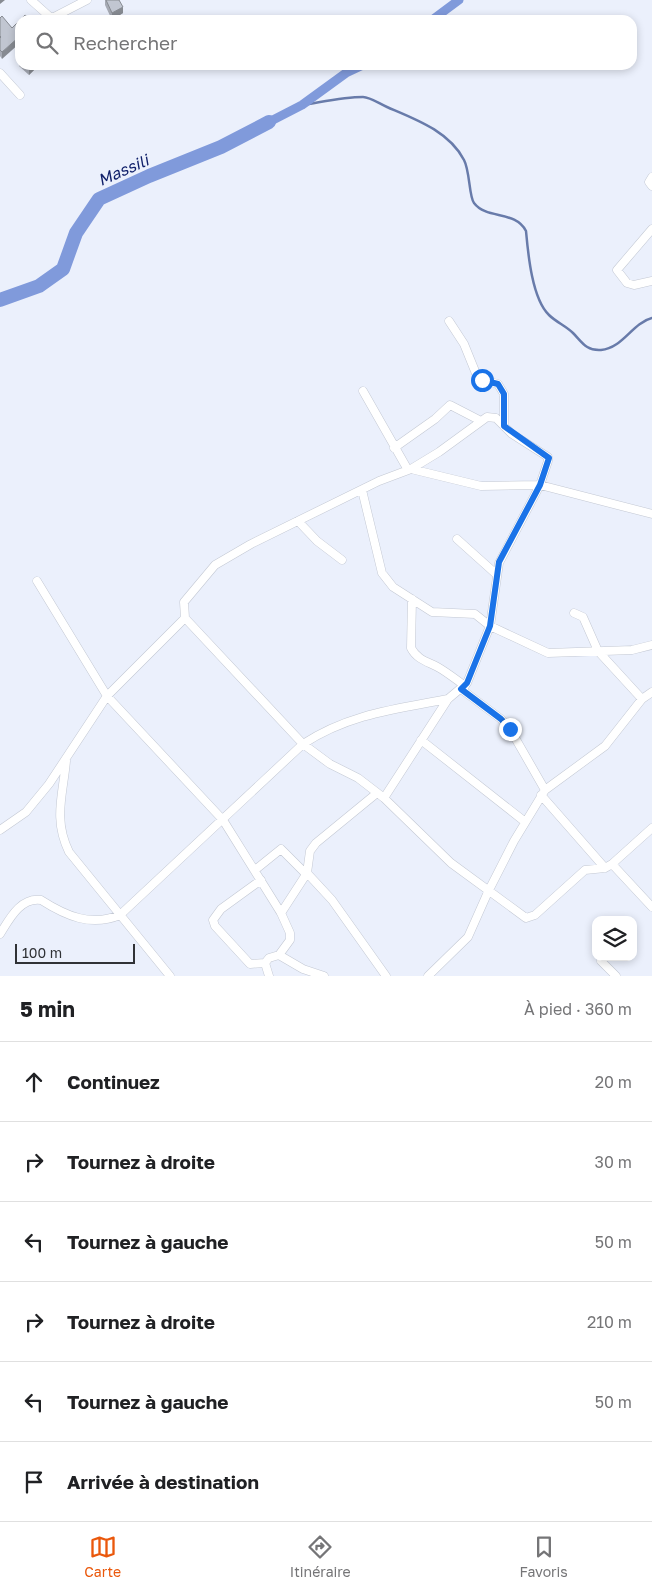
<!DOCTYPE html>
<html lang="fr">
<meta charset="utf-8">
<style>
body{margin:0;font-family:"Golos Text",sans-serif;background:#f2f2f2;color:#202124}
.controls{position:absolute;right:15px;bottom:15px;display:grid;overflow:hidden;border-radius:10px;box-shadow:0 2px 8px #0003}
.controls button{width:45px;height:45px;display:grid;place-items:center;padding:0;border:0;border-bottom:1px solid #e0e0e0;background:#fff;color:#202124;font:25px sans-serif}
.scale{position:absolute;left:15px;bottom:12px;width:120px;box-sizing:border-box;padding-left:5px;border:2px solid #303236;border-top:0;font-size:14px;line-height:18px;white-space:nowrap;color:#303236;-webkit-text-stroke:4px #ebf0fc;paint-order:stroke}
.stop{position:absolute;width:15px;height:15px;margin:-11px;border:4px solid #1a73e8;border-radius:50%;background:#fff}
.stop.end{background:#1a73e8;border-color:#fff;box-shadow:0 1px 5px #0008}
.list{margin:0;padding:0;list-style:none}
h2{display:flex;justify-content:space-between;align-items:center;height:65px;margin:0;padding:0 20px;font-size:21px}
h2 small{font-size:16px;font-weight:400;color:#757577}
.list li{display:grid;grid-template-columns:32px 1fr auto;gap:15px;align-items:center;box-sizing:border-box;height:80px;padding:0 20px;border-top:1px solid #e0e0e0}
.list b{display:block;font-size:19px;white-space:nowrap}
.list em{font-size:16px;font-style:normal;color:#757577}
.icon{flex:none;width:28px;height:28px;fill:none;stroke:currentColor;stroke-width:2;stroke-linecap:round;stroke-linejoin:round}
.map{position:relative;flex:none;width:652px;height:976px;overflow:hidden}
.search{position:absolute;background:#fff;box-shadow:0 2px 8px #0003;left:15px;right:15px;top:15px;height:55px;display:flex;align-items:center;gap:12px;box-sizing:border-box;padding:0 18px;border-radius:15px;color:#757577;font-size:19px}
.sheet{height:545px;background:#fff}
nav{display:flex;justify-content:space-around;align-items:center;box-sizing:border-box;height:70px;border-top:1px solid #e0e0e0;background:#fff;font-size:14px;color:#757577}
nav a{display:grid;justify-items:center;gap:2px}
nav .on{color:#ea580c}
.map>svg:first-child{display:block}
</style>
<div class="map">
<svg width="652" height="976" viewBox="0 0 652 976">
<rect width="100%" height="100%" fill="#ebf0fc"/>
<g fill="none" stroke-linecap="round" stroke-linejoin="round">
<path stroke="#687baa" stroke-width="2.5" d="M302 105C322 102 343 97 363 97 370 97 380 104 387 107 415 119 449 131 464 160 470 171 469 197 474 203 487 220 515 210 526 231 528 253 532 299 549 315 556 322 566 326 573 333 582 342 586 351 601 350 623 348 632 323 652 318"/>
<path stroke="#809adb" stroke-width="9" d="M432 20 459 0
M269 122 302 105 346 73 363 65"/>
<path stroke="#809adb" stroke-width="14" d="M0 300 39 286 63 269 76 233 99 199 149 176 221 147 269 122"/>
<g stroke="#c3c8d3" stroke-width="9">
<path id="street" d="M31 0 50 17H54L87 0
M0 73 20 95
M652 177 649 182 652 186
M652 229 617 270 627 283 634 285 652 281
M449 321 464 344 477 376 482 380 498 384 504 394V426
M363 391 408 470
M394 448 435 419 450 405 481 421
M411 469 481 486 540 485 652 514
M362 490 382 573 393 587 432 612 475 614 490 626 548 653 632 650 652 645
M298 521 317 541 342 560
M457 539 496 574
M37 581 107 696 223 820 281 913 290 933V940L279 955 269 958 265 963 250 964 215 926 213 920 221 909 261 880
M412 599 411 648C418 661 430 662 441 669 449 674 457 680 465 686
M574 613 583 617 598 651 642 699
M185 618 184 602 215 565 251 544 379 481 411 469 439 452 487 417 496 418 512 434 548 457V461L540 485 499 563 490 626 467 683 448 699 384 798
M461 689 501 719 510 729 545 790
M421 740 524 821
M66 761C63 795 53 819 69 852L170 976
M541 795 605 868
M0 830 26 812 49 784 107 696 185 618 303 744 330 764 358 778 384 798 451 863 526 918 535 915 585 870 605 868 612 864 652 828
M612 864 652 907
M255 870 281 849 305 873
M307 873 310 851 316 843 377 793
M281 913 307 873 332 900 386 976
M0 934C9 920 20 897 41 900 66 916 91 927 120 915L303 744C349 714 396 709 448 699
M279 955 303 969 324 976
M601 961 616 976
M265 963 269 976
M428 976 468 937 488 892 514 841 545 790 605 746 642 699 652 692"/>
</g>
<use href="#street" stroke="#fff" stroke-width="8"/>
</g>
<path fill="#a6aab4" d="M105 0H119L123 13 112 20 105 5Z
M2 16V59L0 56V18Z
M20 59V65H38V66L29 75 19 66V60Z"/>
<path fill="#878b92" d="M0 0H5L0 4Z
M123 7V13L112 20V13Z
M20 36V43L2 59V52Z
M32 65H38V66L29 75V68Z"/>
<path fill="#c1c6d1" stroke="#878b92" d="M106 0H119L123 7 112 13Z
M25 15 31 20H20Z
M2 16 12 28 20 20V36L2 52 0 50V38L1 37 0 36V18Z
M25 65H32L29 68Z"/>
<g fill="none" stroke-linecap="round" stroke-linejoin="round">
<path stroke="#1a73e8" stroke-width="6" d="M482 380 498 384 504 394V426L549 458 540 485 499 562 490 626 467 683 461 689 501 719 510 729"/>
</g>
<g text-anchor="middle" stroke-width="4" stroke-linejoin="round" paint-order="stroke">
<g font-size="16" font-style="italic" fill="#10206a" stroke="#ebf0fc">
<text transform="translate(123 170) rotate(-24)" y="6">Massili</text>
</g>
</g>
</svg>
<div class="controls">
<button><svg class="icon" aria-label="layers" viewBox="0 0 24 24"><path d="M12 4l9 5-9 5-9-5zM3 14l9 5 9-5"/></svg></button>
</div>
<div class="scale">100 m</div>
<div class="stop" style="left:482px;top:380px"></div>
<div class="stop end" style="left:510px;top:729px"></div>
<div class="search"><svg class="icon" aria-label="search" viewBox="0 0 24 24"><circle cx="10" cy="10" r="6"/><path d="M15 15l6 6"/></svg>Rechercher</div>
</div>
<section class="sheet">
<h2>5 min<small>À pied · 360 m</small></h2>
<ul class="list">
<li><svg class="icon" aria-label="ahead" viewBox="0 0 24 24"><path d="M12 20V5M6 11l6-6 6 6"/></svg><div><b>Continuez</b></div><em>20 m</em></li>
<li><svg class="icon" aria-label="right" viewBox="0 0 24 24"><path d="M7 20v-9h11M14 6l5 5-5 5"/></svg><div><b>Tournez à droite</b></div><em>30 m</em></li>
<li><svg class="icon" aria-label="left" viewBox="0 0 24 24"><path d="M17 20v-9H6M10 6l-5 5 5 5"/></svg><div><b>Tournez à gauche</b></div><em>50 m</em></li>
<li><svg class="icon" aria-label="right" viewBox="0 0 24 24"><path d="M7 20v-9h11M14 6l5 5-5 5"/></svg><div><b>Tournez à droite</b></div><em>210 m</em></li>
<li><svg class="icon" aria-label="left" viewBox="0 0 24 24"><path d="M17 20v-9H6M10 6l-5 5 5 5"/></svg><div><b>Tournez à gauche</b></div><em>50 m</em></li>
<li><svg class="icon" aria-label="arrive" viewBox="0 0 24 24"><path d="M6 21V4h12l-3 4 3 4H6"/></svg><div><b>Arrivée à destination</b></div></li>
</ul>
</section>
<nav>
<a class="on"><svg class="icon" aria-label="map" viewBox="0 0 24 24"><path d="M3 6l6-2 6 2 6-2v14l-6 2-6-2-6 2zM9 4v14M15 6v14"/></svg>Carte</a>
<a><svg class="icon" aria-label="directions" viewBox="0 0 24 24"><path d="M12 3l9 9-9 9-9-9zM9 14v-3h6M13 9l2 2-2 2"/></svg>Itinéraire</a>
<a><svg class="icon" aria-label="saved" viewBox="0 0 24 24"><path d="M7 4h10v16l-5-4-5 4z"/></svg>Favoris</a>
</nav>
